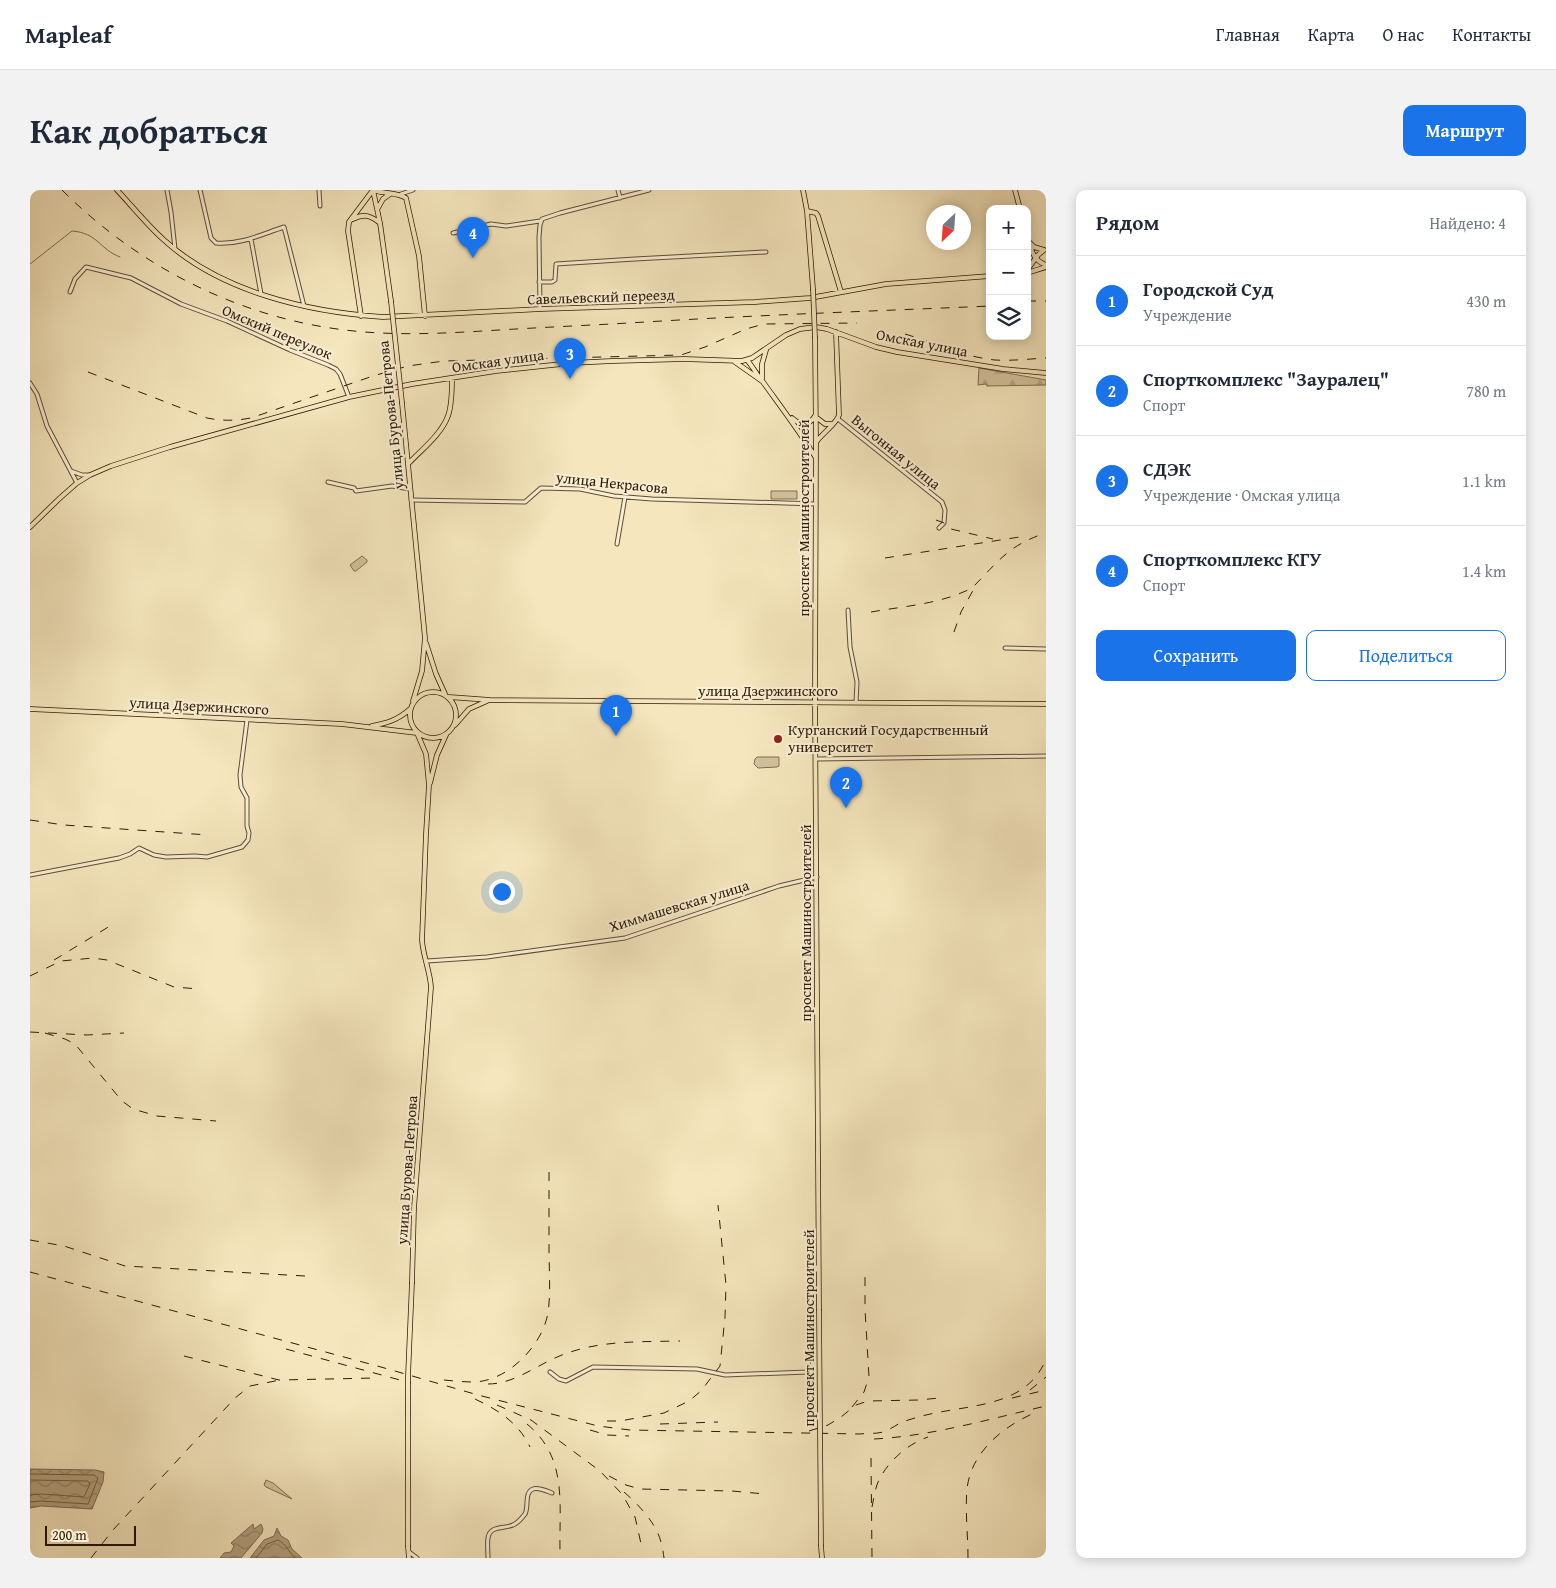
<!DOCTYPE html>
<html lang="ru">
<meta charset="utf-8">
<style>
body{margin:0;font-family:"Gentium Book Plus",serif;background:#f2f2f3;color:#1f2937}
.controls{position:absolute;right:15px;top:15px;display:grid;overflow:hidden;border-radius:10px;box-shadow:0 2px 12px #0003}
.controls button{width:45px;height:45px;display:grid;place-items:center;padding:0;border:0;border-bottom:1px solid #e0e1e3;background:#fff;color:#1f2937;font:25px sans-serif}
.compass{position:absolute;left:896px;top:15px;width:45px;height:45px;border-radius:50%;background:#fff;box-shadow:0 2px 12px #0003;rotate:205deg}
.scale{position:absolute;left:15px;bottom:12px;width:91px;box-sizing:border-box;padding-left:5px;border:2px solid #2f1906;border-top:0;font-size:14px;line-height:18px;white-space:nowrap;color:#2f1906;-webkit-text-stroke:4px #f8efd4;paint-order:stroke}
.you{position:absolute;left:471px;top:701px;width:18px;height:18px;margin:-12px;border:4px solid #fff;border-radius:50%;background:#1a73e8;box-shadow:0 0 0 8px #1a73e833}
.badge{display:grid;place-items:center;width:32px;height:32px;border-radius:50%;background:#1a73e8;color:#fff;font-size:16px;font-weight:700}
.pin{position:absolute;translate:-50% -41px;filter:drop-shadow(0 1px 2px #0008)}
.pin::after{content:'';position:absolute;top:26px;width:18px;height:15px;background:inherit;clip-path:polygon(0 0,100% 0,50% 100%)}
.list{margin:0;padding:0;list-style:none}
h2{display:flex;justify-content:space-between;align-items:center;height:65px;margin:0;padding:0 20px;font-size:21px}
h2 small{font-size:16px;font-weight:400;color:#747a83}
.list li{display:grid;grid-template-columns:32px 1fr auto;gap:15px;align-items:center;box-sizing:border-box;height:90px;padding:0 20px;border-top:1px solid #e0e1e3}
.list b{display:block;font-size:19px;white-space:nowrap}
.list p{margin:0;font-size:16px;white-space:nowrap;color:#747a83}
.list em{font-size:16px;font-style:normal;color:#747a83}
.actions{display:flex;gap:10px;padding:15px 20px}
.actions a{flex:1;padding:11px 0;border:1px solid #1a73e8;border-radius:10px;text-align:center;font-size:18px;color:#1a73e8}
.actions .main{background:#1a73e8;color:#fff}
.icon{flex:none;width:28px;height:28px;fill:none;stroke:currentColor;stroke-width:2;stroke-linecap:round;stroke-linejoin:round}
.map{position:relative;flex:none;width:1016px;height:1368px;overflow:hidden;border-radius:10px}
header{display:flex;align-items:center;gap:30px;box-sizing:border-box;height:70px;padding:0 25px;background:#fff;border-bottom:1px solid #e0e1e3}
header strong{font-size:24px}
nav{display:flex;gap:28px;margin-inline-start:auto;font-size:18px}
.intro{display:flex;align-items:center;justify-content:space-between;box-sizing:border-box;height:120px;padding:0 30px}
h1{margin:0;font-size:35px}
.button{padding:12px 22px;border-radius:10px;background:#1a73e8;color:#fff;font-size:18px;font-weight:700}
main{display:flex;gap:30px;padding:0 30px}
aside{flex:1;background:#fff;border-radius:10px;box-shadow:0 2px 12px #0003}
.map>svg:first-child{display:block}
</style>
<header>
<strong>Mapleaf</strong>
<nav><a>Главная</a><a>Карта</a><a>О нас</a><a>Контакты</a></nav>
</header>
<div class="intro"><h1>Как добраться</h1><a class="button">Маршрут</a></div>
<main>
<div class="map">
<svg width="1016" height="1368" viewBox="0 0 1016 1368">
<defs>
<pattern id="grass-tufts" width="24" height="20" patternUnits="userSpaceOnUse" patternTransform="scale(1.25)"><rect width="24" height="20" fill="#d3c39e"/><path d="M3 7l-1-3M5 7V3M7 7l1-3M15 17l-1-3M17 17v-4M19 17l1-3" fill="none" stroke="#b5a787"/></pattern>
<pattern id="forest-firs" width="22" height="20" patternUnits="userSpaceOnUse" patternTransform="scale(1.25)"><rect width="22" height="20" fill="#d3c39e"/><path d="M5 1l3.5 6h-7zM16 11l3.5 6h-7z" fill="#b5a787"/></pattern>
<pattern id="water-waves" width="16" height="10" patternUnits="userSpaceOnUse" patternTransform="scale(1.25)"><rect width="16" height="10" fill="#b2a07f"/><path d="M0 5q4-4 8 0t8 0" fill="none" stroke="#918266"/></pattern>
</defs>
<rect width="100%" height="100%" fill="#f5e6bd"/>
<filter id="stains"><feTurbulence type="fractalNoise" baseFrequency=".004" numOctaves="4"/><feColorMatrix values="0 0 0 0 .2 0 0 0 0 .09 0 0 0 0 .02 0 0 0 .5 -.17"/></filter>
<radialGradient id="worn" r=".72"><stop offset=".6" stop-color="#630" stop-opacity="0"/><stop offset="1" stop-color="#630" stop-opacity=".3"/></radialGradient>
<path fill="url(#grass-tufts)" stroke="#816e52" d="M236 1290 243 1293 262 1309 236 1297 234 1295Z"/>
<path fill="url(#forest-firs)" stroke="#816e52" d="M949 178 1016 190V195L957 196 956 194 948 195Z"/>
<path fill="#d3c39e" stroke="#816e52" d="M741 301H767V309H741Z
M332 366 337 370V372L326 381H324L320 375Z
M727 567H749V576L747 577 728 578 724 574 725 569Z"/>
<path fill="url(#water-waves)" stroke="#7e6a4f" d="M0 1279 65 1280 74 1282 73 1292 62 1319 11 1316 0 1318Z
M223 1334 224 1339 231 1334 233 1339 232 1343 211 1368H190L194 1363 201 1362 204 1356 201 1353Z
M247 1338 251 1346 258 1350 262 1359 272 1368H220L234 1350 244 1346Z"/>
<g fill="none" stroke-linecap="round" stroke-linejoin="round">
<path stroke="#705c42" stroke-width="1" d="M0 1284 64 1285 68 1288 58 1314 11 1311 0 1312
M0 1290 58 1291 60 1294 54 1307 11 1304 0 1305
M226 1368 237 1354 248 1350C256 1354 259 1362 265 1368"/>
<path stroke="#7e6a4f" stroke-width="1" d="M0 74 42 41C68 43 69 59 90 67"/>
<g stroke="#604c34" stroke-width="5">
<path id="minor" d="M137 0 141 22 145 59
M170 0 181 48 186 53C211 55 232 44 254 37L274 116
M289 0 290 16
M588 0 590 8
M371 4 383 0
M423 43 461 34 476 36 510 31
M221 49 231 104
M509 92H522L525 90 526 74 605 69 736 62
M40 102 45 89 56 77 101 88 151 114 197 131 260 160 298 175 306 179 310 184 319 207
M510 119 509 47 510 35 512 29 530 23 619 0
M0 193 7 204 17 236 47 293
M808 229 912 312 915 320 914 333 909 338
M41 281 52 285H59
M298 292 324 298 326 301 362 296 380 299
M381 310 495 312 511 298 550 299 584 306 622 309 786 314
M587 354 595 307
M818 420 820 457 827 492 826 512
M975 458 1016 459
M786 569 1016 566
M0 685 89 668 100 664 109 658 124 665 136 667 165 666 177 667 212 657 218 650 219 643 217 636V608L211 597 210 585 217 530
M397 771 457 767 595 748 749 696 787 687
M520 1182 529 1189 536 1191 563 1177 667 1179 695 1185 778 1182 781 1116V1088L788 1076
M379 1362 387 1368
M458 1368C458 1362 457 1354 458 1348 460 1335 474 1339 483 1335 488 1333 492 1328 495 1324 499 1318 494 1302 503 1299 508 1297 517 1301 522 1303"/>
</g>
<g stroke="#2f1906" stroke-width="5.5">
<path id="major" d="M87 0C103 17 117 35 134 50 191 102 278 122 353 127L510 119 725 112 780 108 856 94 960 86
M343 0C354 4 368 2 376 8L389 66 395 126
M343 0 350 33 361 111
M773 0 777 21 783 99
M985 0 990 19
M348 18 353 9 360 4
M777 21 786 23 788 26 811 102
M323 29C335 23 341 26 350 33
M997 45C1001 58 1002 70 1016 75
M1000 53 1004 57 1014 60
M997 80 1008 65 1014 60
M997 83 1016 77
M331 126 318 41 319 32 343 0
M785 148 786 252 785 512 789 1119
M717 170C723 177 727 185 733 192 751 217 770 242 786 268
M705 172 732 191
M732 189V174L736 160
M372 213 395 448 392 481 383 511
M762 228C771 236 778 237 785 226
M787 228 795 234H802
M787 251C793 243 807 233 809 225L806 142
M378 274C391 260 411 245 418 226 422 215 422 201 422 188
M0 337 30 308 47 293 60 285 81 276 140 257 319 207 382 194 466 181 541 173 582 171 654 169 712 171 722 168 756 145 770 139 786 137 797 139 846 157 867 162 973 179 1016 183
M396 453 406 484 415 504
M380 525a23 23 0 1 1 46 0a23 23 0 1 1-46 0Z
M419 507 460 510 1016 514
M0 519 312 534 387 543
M425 535 439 519 457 511
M342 536C357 533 368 530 380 519
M400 593 407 565 416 545
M382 1092 384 1018 401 797C400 781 393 766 392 750L396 644 399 595 396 564 387 543
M791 1356 792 1368
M378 1357 379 1368"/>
</g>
<use href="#minor" stroke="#f8efd4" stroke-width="3"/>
<use href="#major" stroke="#f5e6bd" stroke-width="4"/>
<path stroke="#2f1906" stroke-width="1" stroke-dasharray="9 9" stroke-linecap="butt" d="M32 0C110 78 213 130 324 141 372 146 421 143 469 140 518 137 567 135 615 132 730 125 845 121 960 116
M997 111H1016
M875 144C905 153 934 167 965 170 982 171 999 169 1016 168
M58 182 177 228C192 231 205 231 221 228L343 186 378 176 414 171 651 165 675 157 716 139 734 134 827 133
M906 330 914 333 921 339 963 349
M855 368 996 346
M841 422C875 416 911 414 942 398 968 372 978 355 1016 343
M924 442 931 422 945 397
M0 630 34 635 178 645
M24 770 80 736
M0 786 31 771 63 768 77 770 144 797 169 799
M0 842 57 845 94 843
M15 843 35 849 45 854 92 911 103 919 127 926 186 931
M0 1050 34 1056 95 1076 275 1086
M0 1082 351 1177 448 1205 568 1236 600 1240 830 1244C837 1243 846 1244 853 1242 859 1240 865 1236 870 1233 877 1230 885 1228 892 1226 937 1214 996 1219 1016 1169
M256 1159 381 1193
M154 1166 249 1190 346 1188
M414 1190C424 1191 434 1192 444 1192 478 1191 512 1156 518 1123 521 1102 519 1080 519 1058 519 1033 519 1007 519 982
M458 1194C485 1194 508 1174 532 1165 570 1150 610 1152 650 1151
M1000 1200 1016 1187
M982 1208 1016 1200
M445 1209C468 1220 488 1232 500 1257
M467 1215 501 1230 570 1281 592 1304 605 1327 612 1358
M822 1217 834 1202 839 1187 835 1119V1082
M577 1231H590L634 1223 659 1211 671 1201 690 1176 695 1127 696 1095 688 1015
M497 1234C538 1268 529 1313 530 1361
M630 1234 688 1232
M560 1240 577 1245 599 1246
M779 1241 798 1235 811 1227 826 1215 838 1211 889 1210 909 1208
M844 1249C902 1246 959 1229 1016 1216
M841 1268 842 1368
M579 1286 596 1295 610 1299 702 1301 735 1304
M594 1302C609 1315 626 1333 631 1352 633 1357 633 1363 634 1368
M842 1317C844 1308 845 1298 849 1290 859 1270 878 1254 898 1247
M61 1368 83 1340 205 1208 220 1196 250 1190
M938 1368C938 1345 935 1321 937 1299 941 1263 971 1238 1002 1224"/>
<g stroke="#2f1906" stroke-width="5.5" stroke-linecap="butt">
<path id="major-bridge" d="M783 99 785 148
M361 111 372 213
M789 1119 791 1356
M378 1357V1186L382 1092"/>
</g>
<use href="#major-bridge" stroke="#f5e6bd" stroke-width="4"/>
</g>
<circle fill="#8f2418" stroke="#f8efd4" stroke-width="2" cx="748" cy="549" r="5"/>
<g text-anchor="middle" stroke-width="4" stroke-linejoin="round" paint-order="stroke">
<g font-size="15" fill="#2f1906" stroke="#f8efd4">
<text transform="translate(571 107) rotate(-2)" y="5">Савельевский переезд</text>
<text transform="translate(247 142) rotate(23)" y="5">Омский переулок</text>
<text transform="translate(892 153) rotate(11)" y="5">Омская улица</text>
<text transform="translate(468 171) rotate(-8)" y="5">Омская улица</text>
<text transform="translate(361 225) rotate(-96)" y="5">улица Бурова-Петрова</text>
<text transform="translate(866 262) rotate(39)" y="5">Выгонная улица</text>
<text transform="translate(582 293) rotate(6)" y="5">улица Некрасова</text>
<text transform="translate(774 328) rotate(-90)" y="5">проспект Машиностроителей</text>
<text x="738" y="506">улица Дзержинского</text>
<text transform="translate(169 516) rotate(3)" y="5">улица Дзержинского</text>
<text transform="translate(649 716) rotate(-17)" y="5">Химмашевская улица</text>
<text transform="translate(776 733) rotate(-90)" y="5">проспект Машиностроителей</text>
<text transform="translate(377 980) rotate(-86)" y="5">улица Бурова-Петрова</text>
<text transform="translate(779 1138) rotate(-90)" y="5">проспект Машиностроителей</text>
</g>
<g font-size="15" fill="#2f1906" stroke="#f8efd4" text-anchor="start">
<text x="758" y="545">Курганский Государственный<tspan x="758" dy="17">университет</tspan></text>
</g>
</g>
<rect width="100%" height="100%" filter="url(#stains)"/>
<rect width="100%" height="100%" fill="url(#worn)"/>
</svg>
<div class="controls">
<button>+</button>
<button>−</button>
<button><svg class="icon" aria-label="layers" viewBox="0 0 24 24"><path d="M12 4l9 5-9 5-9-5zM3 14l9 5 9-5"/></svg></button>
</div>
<svg class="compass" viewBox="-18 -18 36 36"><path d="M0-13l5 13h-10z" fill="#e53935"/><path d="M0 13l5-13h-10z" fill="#747a83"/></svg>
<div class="scale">200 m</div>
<div class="you"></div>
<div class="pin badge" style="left:586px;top:546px">1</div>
<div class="pin badge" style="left:816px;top:618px">2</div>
<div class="pin badge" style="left:540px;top:189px">3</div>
<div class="pin badge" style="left:443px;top:68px">4</div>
</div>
<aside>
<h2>Рядом<small>Найдено: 4</small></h2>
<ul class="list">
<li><span class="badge">1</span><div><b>Городской Суд</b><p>Учреждение</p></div><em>430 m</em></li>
<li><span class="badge">2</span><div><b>Спорткомплекс &quot;Зауралец&quot;</b><p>Спорт</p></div><em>780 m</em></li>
<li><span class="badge">3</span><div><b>СДЭК</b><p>Учреждение · Омская улица</p></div><em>1.1 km</em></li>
<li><span class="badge">4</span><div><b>Спорткомплекс КГУ</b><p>Спорт</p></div><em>1.4 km</em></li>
</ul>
<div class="actions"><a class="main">Сохранить</a><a>Поделиться</a></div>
</aside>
</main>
